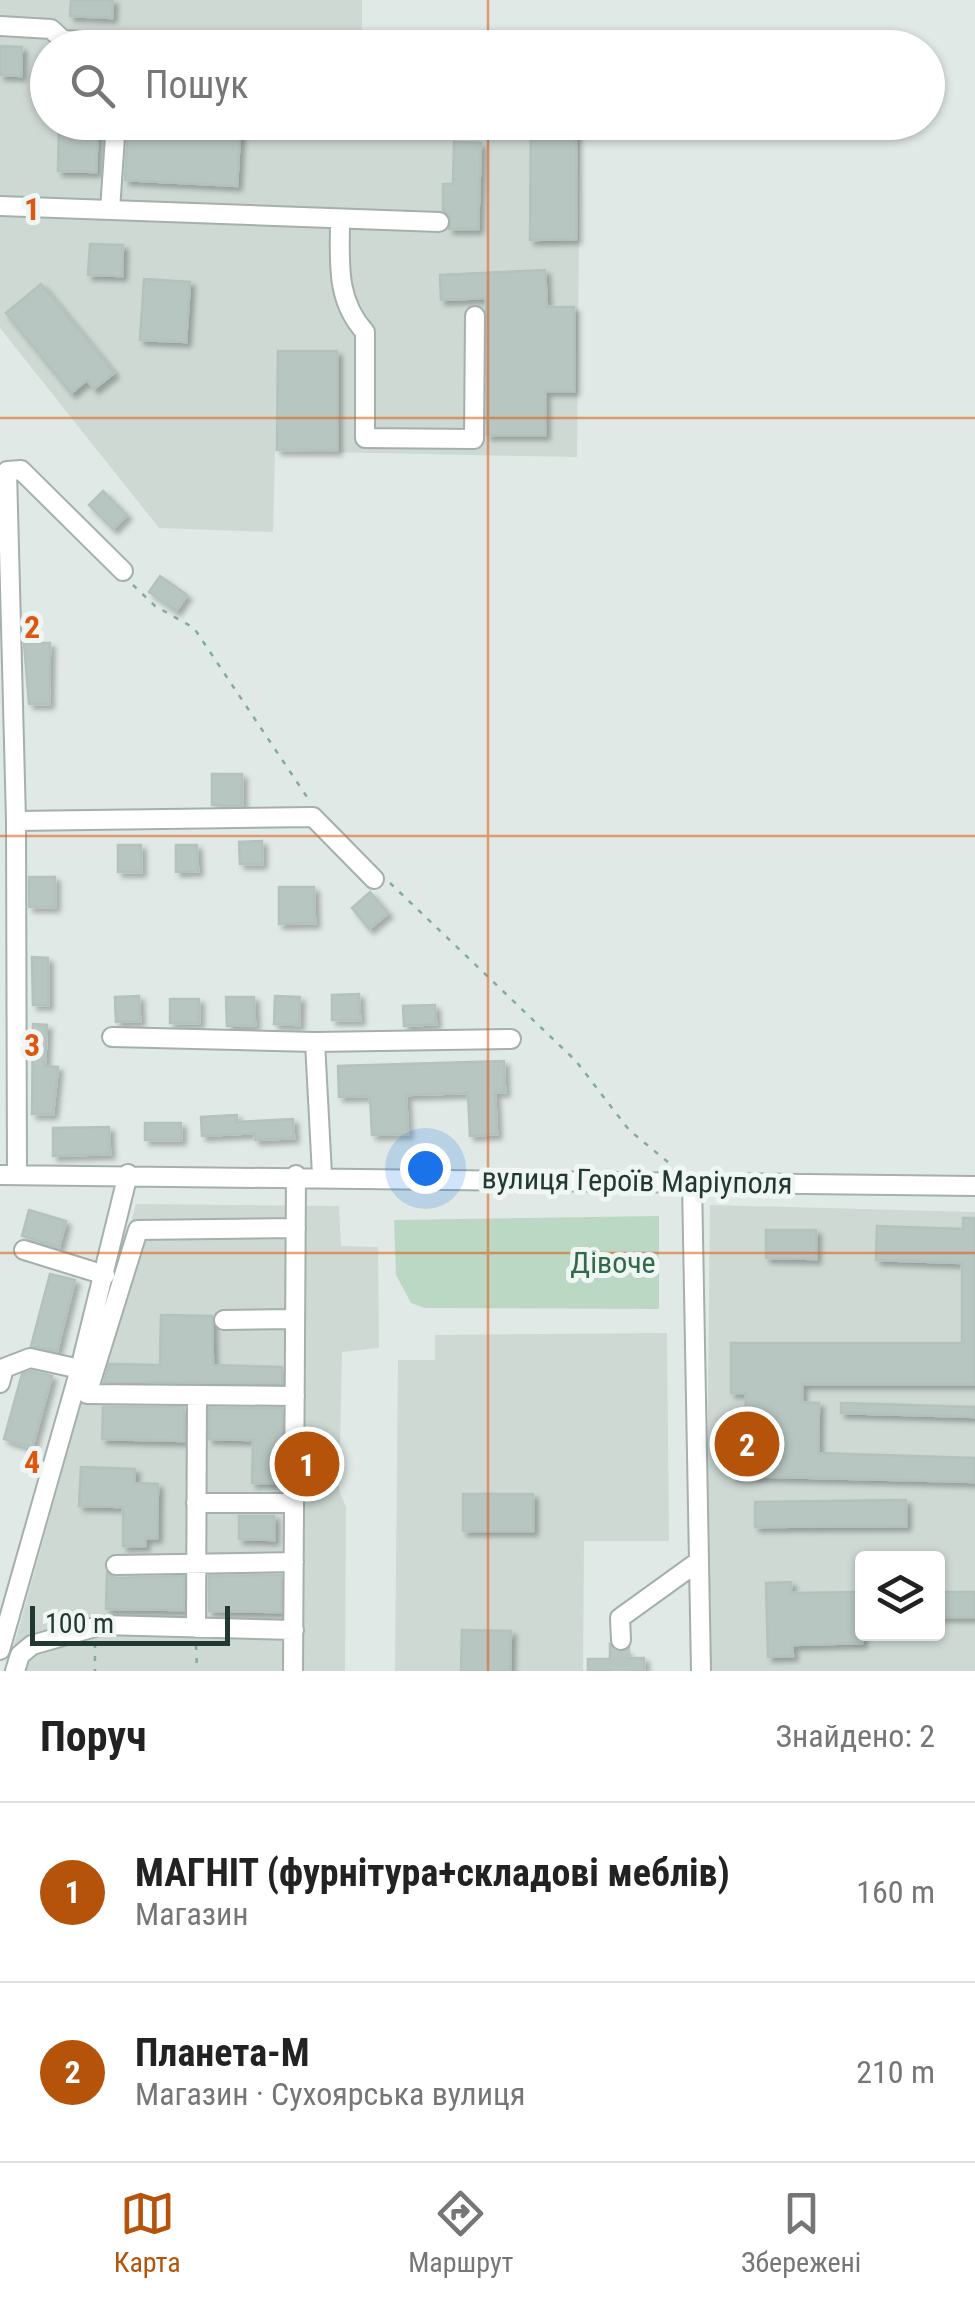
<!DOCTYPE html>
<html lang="uk">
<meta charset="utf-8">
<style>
body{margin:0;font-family:"Roboto Condensed",sans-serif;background:#f2f2f2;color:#222}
.controls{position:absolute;right:30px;bottom:30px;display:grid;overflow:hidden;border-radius:10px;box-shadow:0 2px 8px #0004}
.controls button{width:90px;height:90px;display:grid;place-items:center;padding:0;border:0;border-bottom:2px solid #e0e0e0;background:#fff;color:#222;font:50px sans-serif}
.scale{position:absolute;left:30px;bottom:25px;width:200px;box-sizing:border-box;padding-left:10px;border:5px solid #223833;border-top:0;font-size:28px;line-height:35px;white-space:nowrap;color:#223833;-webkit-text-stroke:8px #f0f6f3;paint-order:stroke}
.you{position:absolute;left:425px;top:1168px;width:35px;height:35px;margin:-25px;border:8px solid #fff;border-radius:50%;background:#1a73e8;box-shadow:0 0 0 15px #1a73e833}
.badge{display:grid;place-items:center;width:65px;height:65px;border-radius:50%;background:#b45309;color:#fff;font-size:32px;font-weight:700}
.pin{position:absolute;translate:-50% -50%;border:5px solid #fff;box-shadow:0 2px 10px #0006}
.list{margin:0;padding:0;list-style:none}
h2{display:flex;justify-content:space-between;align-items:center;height:130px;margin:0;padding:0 40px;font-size:42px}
h2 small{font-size:32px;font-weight:400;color:#767676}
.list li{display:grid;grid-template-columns:65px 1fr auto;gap:30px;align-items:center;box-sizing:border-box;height:180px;padding:0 40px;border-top:2px solid #e0e0e0}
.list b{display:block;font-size:38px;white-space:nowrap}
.list p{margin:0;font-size:32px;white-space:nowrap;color:#767676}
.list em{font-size:32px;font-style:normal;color:#767676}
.icon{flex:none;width:55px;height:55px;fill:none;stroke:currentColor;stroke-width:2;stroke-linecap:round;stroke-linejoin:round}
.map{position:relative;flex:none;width:975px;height:1671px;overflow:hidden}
.search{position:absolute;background:#fff;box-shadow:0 2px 8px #0004;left:30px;right:30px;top:30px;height:110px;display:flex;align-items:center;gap:25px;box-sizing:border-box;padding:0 35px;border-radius:55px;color:#767676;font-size:38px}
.sheet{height:490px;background:#fff}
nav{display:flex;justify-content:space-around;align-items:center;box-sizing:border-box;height:140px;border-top:2px solid #e0e0e0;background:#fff;font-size:28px;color:#767676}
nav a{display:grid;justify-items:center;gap:5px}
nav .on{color:#b45309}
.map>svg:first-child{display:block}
</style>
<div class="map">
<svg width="975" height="1671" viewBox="0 0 975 1671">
<defs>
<filter id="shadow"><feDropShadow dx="4.5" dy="4.5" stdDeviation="2.5" flood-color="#0004"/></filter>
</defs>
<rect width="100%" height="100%" fill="#e0e9e5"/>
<path fill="#ced9d4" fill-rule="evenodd" d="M0 0H362V47L48 48V122L580 123 577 457 275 451 273 532 159 528 0 328Z
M136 1204 339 1206 341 1246 378 1247 379 1348 342 1352 339 1490 346 1507 345 1671H7Z
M710 1205 975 1212V1671H705ZM862 1558H938V1634H862Z
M667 1333 669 1541H584L583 1671H395L398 1360H435V1335Z"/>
<path fill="#bbd8c4" d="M659 1216V1309L425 1308 411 1303 396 1275 394 1220Z"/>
<path fill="#b8c6c1" stroke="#b3c2bc" stroke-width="2.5" filter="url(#shadow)" d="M71 0H113L112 18 70 16Z
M0 46 22 47 21 76 0 75Z
M59 122H98L96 172 58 171Z
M531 122H576V239L530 240Z
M128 127 240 133 237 186 125 180Z
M454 142 481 143 478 229H449L450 217 443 210V184H453Z
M90 244 123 245 122 276 88 275Z
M545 270 547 307H574V391H545V435H487L486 298 441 300 440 275Z
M144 279 190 282 186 342 140 340Z
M41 284 114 373 94 389 87 380 71 393 6 313Z
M278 351H337V450H277Z
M103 491 127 515 113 529 89 505Z
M160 576 187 595 176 611 149 592Z
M24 643H50L49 704H29Z
M212 774H242V805H212Z
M262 841V864H240L239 842Z
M118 845H141V872H118Z
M176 845H197L198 871 176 872Z
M29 877H55V907H29Z
M279 887H314L315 923 279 924Z
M370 892 388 913 369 929 352 908Z
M32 957 48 958V1005H33Z
M359 994 360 1020H332V995Z
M139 996 140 1021 116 1022 115 997Z
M275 996 300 997 299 1025 274 1024Z
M226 997H254L255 1025 227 1026Z
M170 999H199V1023H170Z
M435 1005 436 1024 404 1026 403 1006Z
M33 1024 47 1025 45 1066 58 1067 53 1114H32Z
M504 1061 505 1092H495L497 1134 470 1136 468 1093 406 1095 408 1134 372 1135 370 1096 339 1097 338 1066Z
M237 1115V1122L293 1119 294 1138 255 1140V1133L202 1136 201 1117Z
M145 1123H181V1140H145Z
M109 1127 110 1154 53 1156V1128Z
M29 1210 66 1221 59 1247 22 1236Z
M963 1218H975V1384H802V1402L819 1403 818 1453 975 1458V1482L733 1476 734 1435H745L746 1393H731V1343H962V1263L876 1260 877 1226 963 1229Z
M766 1230H816V1259L766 1258Z
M50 1274 75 1280 57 1351 31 1346Z
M161 1315 212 1316 213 1365 282 1367V1383L104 1382 109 1364 160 1365Z
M31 1371 52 1376 32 1448 4 1439 22 1374Z
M841 1403 975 1407V1417L841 1413Z
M103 1407H184V1441L102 1439Z
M209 1408H282V1483H252L253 1440 209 1439Z
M81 1467 135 1469 134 1483 158 1484 157 1538H145V1546H123V1507L79 1506Z
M463 1494H533V1531H463Z
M906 1500V1526L755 1527V1502Z
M239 1516H274V1540L239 1539Z
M107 1573 116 1578 184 1576V1610L106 1609Z
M281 1575V1612L209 1611V1576Z
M791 1582V1593L862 1592V1643L792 1645 793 1656 768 1657 766 1583Z
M938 1592H975V1617H938Z
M462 1630 511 1631 510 1671H461Z
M610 1645 616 1651H627V1658H644V1671H588V1659H610Z"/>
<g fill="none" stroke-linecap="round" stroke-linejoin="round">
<path stroke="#bac6c1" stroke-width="18" stroke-dasharray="18 9" stroke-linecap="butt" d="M621 1640 622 1671"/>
<g stroke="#a3b0ac" stroke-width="22">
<path id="minor" d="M0 26 51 29 63 40 122 43 121 48
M0 206 439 222
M110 210 116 122
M340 219C340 261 335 299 365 332V438L474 439 475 316
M16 821 313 817 374 879
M112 1037 315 1042
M17 1174 16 821 7 471 21 470 123 571
M0 1175 975 1186
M322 1175 315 1042 511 1039
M692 1182 701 1671
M24 1250 105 1275
M224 1320 295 1319
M0 1383 4 1368 30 1358 80 1369
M295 1396 87 1394 138 1230 296 1228
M196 1503H294
M116 1565 294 1562
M196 1628 197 1395
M621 1640 620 1618 699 1561
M0 1650 80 1369 128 1174
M15 1671 20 1655 32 1645 102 1625 294 1630
M293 1671 296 1175"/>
</g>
<path stroke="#83aaa0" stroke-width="2.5" stroke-dasharray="5 8" stroke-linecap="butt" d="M133 585 155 606 194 628 311 803
M390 883 576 1061 629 1130 674 1167
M95 1643V1671
M196 1645 197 1671"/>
<use href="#minor" stroke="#fff" stroke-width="18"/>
</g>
<path fill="none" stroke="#de570e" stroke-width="2.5" stroke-opacity="0.55" d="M488 0V48M488 122V1671M0 418H975M0 836H975M0 1253H975"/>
<g text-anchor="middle" stroke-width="10" stroke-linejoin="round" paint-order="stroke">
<g font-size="30" fill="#223833" stroke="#f0f6f3">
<text transform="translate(637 1181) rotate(1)" y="10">вулиця Героїв Маріуполя</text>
</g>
<g font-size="30" fill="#316a4a" stroke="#f0f6f3">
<text x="613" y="1273">Дівоче</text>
</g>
</g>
<g font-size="32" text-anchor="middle" font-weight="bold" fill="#de570e" stroke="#f0f6f3" stroke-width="10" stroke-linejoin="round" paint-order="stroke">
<text x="32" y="220">1</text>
<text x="32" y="638">2</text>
<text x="32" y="1056">3</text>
<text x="32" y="1473">4</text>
</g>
</svg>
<div class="controls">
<button><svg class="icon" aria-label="layers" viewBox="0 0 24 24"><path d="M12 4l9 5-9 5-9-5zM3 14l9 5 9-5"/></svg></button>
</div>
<div class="scale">100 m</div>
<div class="you"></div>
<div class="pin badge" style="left:307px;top:1464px">1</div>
<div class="pin badge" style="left:747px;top:1444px">2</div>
<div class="search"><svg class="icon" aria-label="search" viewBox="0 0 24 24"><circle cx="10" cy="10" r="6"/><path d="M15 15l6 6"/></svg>Пошук</div>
</div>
<section class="sheet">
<h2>Поруч<small>Знайдено: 2</small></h2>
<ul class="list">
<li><span class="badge">1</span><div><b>МАГНІТ (фурнітура+складові меблів)</b><p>Магазин</p></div><em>160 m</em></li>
<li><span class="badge">2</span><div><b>Планета-М</b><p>Магазин · Сухоярська вулиця</p></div><em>210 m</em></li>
</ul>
</section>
<nav>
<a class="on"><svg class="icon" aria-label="map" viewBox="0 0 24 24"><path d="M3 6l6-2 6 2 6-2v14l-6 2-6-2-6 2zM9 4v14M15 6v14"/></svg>Карта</a>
<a><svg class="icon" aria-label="directions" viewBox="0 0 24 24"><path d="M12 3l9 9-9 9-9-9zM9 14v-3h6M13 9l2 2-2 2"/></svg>Маршрут</a>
<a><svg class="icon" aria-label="saved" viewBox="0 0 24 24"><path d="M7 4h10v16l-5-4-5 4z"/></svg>Збережені</a>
</nav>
